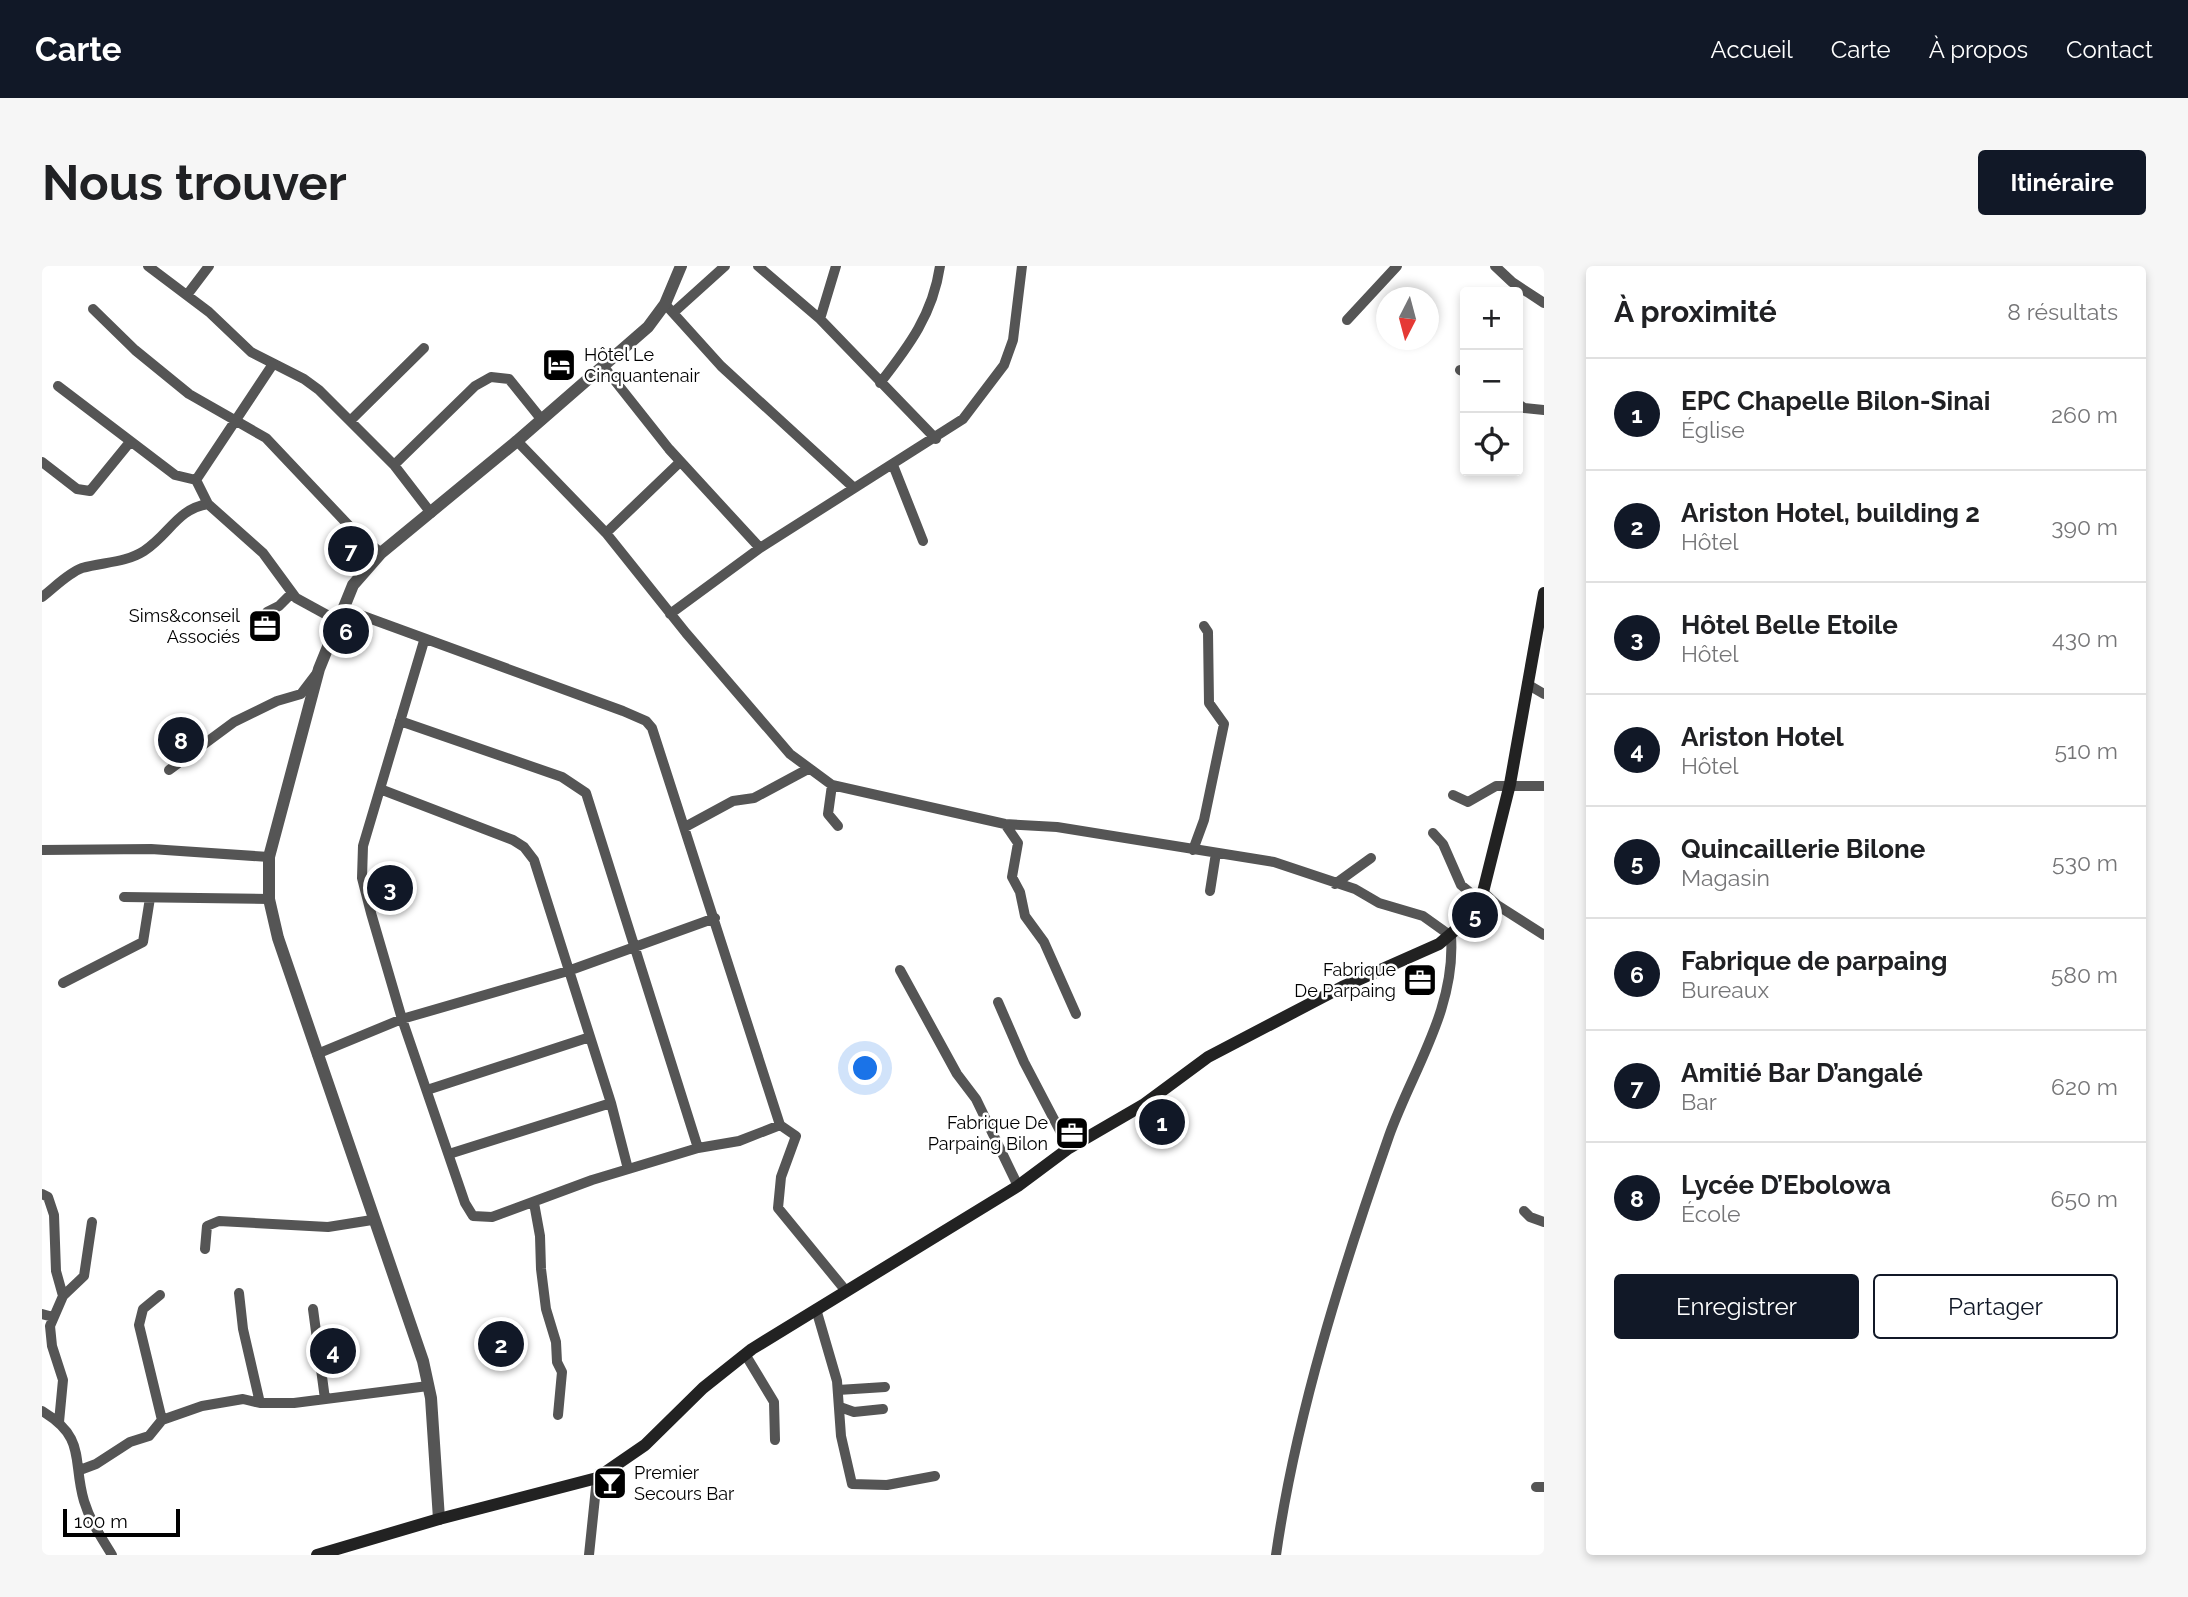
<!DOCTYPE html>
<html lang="fr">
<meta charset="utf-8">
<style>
body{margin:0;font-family:Raleway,sans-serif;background:#f6f6f6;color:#202124}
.controls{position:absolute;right:21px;top:21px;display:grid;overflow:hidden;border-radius:7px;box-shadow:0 4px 10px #0003}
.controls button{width:63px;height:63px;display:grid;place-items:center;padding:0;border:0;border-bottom:2px solid #e0e0e0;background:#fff;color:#202124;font:35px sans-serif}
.compass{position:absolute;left:1334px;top:21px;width:63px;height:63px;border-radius:50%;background:#fff;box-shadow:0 4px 10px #0003;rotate:186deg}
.scale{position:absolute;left:21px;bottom:18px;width:117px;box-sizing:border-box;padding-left:7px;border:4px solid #000;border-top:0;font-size:19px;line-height:24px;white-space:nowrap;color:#000;-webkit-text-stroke:5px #fff;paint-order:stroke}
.you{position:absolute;left:824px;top:803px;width:24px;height:24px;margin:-18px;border:5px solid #fff;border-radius:50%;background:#1a73e8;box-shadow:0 0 0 10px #1a73e833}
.badge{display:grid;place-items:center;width:46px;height:46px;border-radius:50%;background:#111827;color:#fff;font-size:23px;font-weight:700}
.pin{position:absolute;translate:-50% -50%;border:4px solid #fff;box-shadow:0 2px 7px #0006}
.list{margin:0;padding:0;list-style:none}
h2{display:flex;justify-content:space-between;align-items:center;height:91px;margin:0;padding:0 28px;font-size:30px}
h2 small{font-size:23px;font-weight:400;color:#757577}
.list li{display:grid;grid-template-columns:46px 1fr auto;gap:21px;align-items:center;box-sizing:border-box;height:112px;padding:0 28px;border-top:2px solid #e0e0e0}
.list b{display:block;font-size:26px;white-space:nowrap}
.list p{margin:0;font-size:23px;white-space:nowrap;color:#757577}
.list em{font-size:23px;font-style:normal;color:#757577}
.actions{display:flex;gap:14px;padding:21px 28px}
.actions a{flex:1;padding:16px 0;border:2px solid #111827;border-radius:7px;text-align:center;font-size:24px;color:#111827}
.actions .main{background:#111827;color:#fff}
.icon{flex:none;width:38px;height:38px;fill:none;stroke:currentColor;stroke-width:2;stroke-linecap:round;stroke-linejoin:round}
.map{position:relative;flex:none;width:1502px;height:1289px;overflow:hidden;border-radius:7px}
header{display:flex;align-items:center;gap:42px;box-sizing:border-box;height:98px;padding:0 35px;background:#111827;color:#fff}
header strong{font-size:33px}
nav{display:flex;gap:38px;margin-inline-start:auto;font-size:24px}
.intro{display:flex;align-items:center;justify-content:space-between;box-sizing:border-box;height:168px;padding:0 42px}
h1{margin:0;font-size:49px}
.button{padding:18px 32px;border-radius:7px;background:#111827;color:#fff;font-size:24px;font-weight:700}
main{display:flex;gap:42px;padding:0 42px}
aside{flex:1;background:#fff;border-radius:7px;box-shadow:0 4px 10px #0003}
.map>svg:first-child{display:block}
</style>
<header>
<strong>Carte</strong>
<nav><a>Accueil</a><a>Carte</a><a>À propos</a><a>Contact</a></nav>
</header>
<div class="intro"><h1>Nous trouver</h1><a class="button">Itinéraire</a></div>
<main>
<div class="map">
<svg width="1502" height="1289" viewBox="0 0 1502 1289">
<rect width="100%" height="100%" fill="#fff"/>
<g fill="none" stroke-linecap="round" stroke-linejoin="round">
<path stroke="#555" stroke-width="10" d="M106 0 167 46 209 86 262 113 277 124 352 199 389 247
M716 0 778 53 894 173
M1453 0 1470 16 1502 37
M145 29 167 0
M623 38 679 100 811 221
M51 43 93 84 147 128 224 172 312 265 339 287
M632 46 683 0
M778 53 794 0
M1305 54 1355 0
M562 101 627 183 718 282
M1418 104 1423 106
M838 117C867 80 891 48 898 0
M16 120 133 209 154 214 166 238 221 287 254 332 296 355
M1476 138 1482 142 1502 144
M309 154 382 82
M475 175 564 267 644 367 748 488 790 519 963 558 1015 561 1232 596 1313 623 1337 637 1381 650 1409 670C1414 743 1371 803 1347 870 1300 1004 1254 1149 1234 1289
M0 196 35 223 48 225 88 176
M352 199 433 120 449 111 467 113 500 154
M851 199 881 275
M154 214 231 98
M564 267 638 196
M0 331C12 322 26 307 40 302 61 296 83 297 102 285 128 268 135 243 166 238
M302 343 581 445 604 455 610 462 738 859 754 870 739 911 736 942 804 1025
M225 346 237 340 250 327
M628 348 718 282 921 153 962 99 971 74 980 0
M382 375 321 580 320 612 329 647 360 753 423 937 431 950 450 951 550 914 656 882 697 875 738 859
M1485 418 1502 428
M358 455 520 511 544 527 656 882
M127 504 192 456 235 435 259 428 275 407
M790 519 786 548 796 560
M338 523 471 574 482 581 492 594 569 837 586 903
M1411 529 1426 536 1454 520H1502
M963 558 976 577 970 611 978 626 983 650 1002 676 1034 748
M643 561 691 535 712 532 766 503
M1391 567 1401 578 1419 619 1436 633
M0 584 109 583 227 591
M1151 584 1162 554 1182 458 1167 437 1166 366 1162 360
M1293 618 1329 592
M1168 625 1174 587
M1441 626 1455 639 1502 669
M82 631 227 633
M858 704 915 808 934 833 976 920
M21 717 101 676 108 632
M956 736 982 796 1027 882
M275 788 360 753 526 705 673 652
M385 824 548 771
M407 888 569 837
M0 928 6 931 12 949 14 1005 21 1030
M492 937 498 970 499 1003 504 1043 514 1076 515 1096 520 1106 516 1149
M1482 945 1488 951 1502 956
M163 983 165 960 177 955 286 961 330 954
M197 1027 201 1063 218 1137
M118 1029 101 1043 97 1059 120 1154
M271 1043 283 1133
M774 1043 795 1115 799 1170 810 1218 845 1219 893 1210
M0 1048 11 1051
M703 1088 732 1136 733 1174
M796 1124 843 1121
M798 1141 812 1146 841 1143
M0 1145C45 1172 30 1194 42 1235 48 1255 59 1271 70 1289
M17 1156 21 1114 10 1080 8 1060 21 1030 42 1010 50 956
M38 1204 54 1198 88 1176 107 1170 120 1154 160 1140 201 1133 218 1137H252L386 1120
M1494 1221H1502
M547 1289 555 1212"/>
<path stroke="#555" stroke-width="12" d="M397 1253 389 1132 381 1095 236 672 227 633V591L277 403 311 319 339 287 475 175 606 61 623 38 639 0"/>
<path stroke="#222" stroke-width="12" d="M275 1289 397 1253 555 1212 603 1179 661 1122 710 1083 976 920 1027 882 1101 839 1166 791 1300 721 1397 678 1424 655 1441 626 1468 518 1502 327"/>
</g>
<defs>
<g id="hotel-square" transform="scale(1.75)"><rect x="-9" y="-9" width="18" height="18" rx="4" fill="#000" stroke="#fff"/><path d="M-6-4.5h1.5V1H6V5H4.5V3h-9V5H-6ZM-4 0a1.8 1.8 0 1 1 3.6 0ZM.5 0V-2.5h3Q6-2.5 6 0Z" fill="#fff"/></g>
<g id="office-square" transform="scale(1.75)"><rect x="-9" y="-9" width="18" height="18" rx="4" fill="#000" stroke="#fff"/><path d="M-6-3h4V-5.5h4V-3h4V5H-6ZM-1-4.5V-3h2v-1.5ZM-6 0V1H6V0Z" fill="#fff"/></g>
<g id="bar-square" transform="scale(1.75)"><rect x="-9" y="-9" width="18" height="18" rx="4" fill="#000" stroke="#fff"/><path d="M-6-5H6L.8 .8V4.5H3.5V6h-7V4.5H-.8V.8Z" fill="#fff"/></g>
</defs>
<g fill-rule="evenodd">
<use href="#hotel-square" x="517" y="99"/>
<use href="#office-square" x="223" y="360"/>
<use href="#office-square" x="1378" y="714"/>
<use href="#office-square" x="1030" y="867"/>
<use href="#bar-square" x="568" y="1217"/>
</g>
<g text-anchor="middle" stroke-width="5" stroke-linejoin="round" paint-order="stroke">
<g font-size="18" fill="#000" stroke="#fff" text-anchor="end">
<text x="542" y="95" text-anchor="start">Hôtel Le<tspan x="542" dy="21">Cinquantenair</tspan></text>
<text x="198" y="356">Sims&amp;conseil<tspan x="198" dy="21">Associés</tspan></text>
<text x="1354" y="710">Fabrique<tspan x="1354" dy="21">De Parpaing</tspan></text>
<text x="1006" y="863">Fabrique De<tspan x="1006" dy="21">Parpaing Bilon</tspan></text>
<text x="592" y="1213" text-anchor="start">Premier<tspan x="592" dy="21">Secours Bar</tspan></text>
</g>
</g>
</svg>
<div class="controls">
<button>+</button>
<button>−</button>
<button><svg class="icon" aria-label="locate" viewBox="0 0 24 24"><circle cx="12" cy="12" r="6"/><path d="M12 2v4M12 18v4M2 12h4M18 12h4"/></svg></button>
</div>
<svg class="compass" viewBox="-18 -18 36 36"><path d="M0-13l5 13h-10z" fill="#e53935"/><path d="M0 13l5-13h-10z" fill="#757577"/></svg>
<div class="scale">100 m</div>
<div class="you"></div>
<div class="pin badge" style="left:1120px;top:856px">1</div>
<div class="pin badge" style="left:459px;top:1078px">2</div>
<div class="pin badge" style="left:348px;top:622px">3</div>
<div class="pin badge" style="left:291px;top:1085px">4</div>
<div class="pin badge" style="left:1433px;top:649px">5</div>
<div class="pin badge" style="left:304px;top:365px">6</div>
<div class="pin badge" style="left:309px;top:283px">7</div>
<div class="pin badge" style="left:139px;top:474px">8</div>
</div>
<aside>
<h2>À proximité<small>8 résultats</small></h2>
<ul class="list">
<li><span class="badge">1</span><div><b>EPC Chapelle Bilon-Sinai</b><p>Église</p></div><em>260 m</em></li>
<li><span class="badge">2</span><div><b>Ariston Hotel, building 2</b><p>Hôtel</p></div><em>390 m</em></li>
<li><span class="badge">3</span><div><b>Hôtel Belle Etoile</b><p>Hôtel</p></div><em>430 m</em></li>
<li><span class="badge">4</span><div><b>Ariston Hotel</b><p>Hôtel</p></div><em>510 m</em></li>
<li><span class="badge">5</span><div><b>Quincaillerie Bilone</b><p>Magasin</p></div><em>530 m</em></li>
<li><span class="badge">6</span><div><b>Fabrique de parpaing</b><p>Bureaux</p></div><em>580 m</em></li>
<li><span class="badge">7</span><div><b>Amitié Bar D’angalé</b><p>Bar</p></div><em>620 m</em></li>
<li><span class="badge">8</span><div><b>Lycée D’Ebolowa</b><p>École</p></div><em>650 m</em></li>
</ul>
<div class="actions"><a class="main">Enregistrer</a><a>Partager</a></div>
</aside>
</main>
